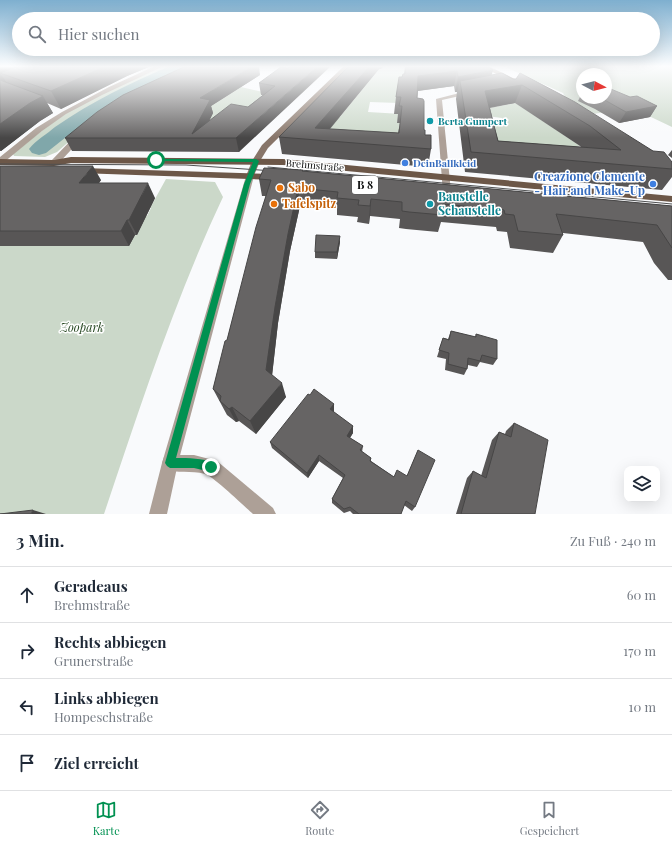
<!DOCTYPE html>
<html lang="de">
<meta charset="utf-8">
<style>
body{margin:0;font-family:"Playfair Display",serif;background:#f6f6f7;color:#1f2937}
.controls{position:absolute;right:12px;bottom:12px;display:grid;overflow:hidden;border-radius:8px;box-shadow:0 4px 16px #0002}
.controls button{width:36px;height:36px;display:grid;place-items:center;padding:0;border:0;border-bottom:1px solid #e0e1e3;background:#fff;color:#1f2937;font:20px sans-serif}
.compass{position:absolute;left:576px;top:68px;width:36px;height:36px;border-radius:50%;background:#fff;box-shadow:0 4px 16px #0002;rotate:97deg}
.stop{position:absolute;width:12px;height:12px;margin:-9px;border:3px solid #009151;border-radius:50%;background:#fff}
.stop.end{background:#009151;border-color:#fff;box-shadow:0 1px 4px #0008}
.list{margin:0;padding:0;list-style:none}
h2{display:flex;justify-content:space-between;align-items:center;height:52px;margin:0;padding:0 16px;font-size:17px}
h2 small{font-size:13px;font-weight:400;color:#747a83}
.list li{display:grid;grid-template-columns:26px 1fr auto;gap:12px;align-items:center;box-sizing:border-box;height:56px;padding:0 16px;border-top:1px solid #e0e1e3}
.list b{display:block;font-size:15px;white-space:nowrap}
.list p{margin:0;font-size:13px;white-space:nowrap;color:#747a83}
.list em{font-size:13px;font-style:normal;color:#747a83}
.icon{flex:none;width:22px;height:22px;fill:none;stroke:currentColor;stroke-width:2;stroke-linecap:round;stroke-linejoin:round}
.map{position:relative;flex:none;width:672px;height:514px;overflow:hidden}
.search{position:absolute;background:#fff;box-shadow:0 4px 16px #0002;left:12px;right:12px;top:12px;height:44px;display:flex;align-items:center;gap:10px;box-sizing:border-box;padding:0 14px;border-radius:22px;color:#747a83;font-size:15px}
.sheet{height:276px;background:#fff}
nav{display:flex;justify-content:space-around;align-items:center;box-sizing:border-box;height:56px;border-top:1px solid #e0e1e3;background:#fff;font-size:11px;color:#747a83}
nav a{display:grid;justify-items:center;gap:2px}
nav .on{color:#009151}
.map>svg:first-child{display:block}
</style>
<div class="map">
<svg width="672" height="514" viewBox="0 0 672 514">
<rect width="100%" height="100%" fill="#f9fafc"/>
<path fill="#cbd8c9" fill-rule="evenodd" d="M165 66H200L81 131 57 152 45 157 14 156 13 154C31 140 48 125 67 113 98 94 132 80 165 66Z
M381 66H411L425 80 399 103 370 102 368 112 402 114 397 122 401 123V125H399V128H401L400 136 330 129 332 122 337 116 340 117Z
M503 66H672V127L632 108 593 114 566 99 563 93ZM582 74H606V98H582Z
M241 87 263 92 260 95 276 98 207 127 211 119H205L206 109Z
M516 103 580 146 553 149 496 162 483 124 504 125 502 118 479 115 478 110Z
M166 179 215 182 223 197C175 299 140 407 104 514H0V246L137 235 145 216H147L151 208H150Z"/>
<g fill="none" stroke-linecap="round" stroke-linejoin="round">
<path fill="#80a7aa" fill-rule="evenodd" d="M170 66H189L187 69C136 92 89 117 46 153L39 155 32 153 29 149C36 140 47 134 55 127 91 102 130 83 170 66Z"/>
<path fill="#ada097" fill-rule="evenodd" d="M155 66H164L102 95 66 114 42 131 3 163 0 164V157L36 128 62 112 109 87Z
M471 90 474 92 473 93 442 100 451 192 446 195 443 194 436 99Z
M77 134H83L84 136 57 165H51L50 163 51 161Z
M170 455H194L217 461 273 508 276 514H253C244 506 213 476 205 474 191 470 177 474 164 469L162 463 164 457Z"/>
<path fill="#ada097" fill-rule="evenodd" d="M250 173 254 176 178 463 167 514H149L162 463 246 176Z"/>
<path fill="#877569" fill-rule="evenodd" d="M344 66H351L268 148 260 161 253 178H247L246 176 252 161 262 145Z
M479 66H488L515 79 510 80Z"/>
<path fill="#6c5748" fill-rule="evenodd" d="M71 157 283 159 672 196V202L283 165 71 163 54 166 0 165V159L54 160Z
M82 168 274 174 278 177 274 180 79 173 78 171Z"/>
<path stroke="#4f5051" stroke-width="1" d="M0 164 186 165 274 171
M268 167 672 204"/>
</g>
<path fill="#585656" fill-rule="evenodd" d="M0 66H151L127 76 61 109 47 103 53 113 40 121 1 151H0Z
M349 66H384L381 69H379L330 129 398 133 400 123H397L398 114H394L396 97 402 77 404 74 405 66 492 75 513 79 653 151 672 162V177L662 190 465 172 456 99 457 92H455L454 86 418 91 417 98 424 130 425 135 431 149 428 167 282 154 279 137ZM515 103 580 146 581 147 498 141 490 108Z
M288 68 239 152 72 151 65 138 260 75 211 106 213 113 209 121 248 107 263 95H261L259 83Z
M582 93V98L630 97 657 106 650 117 619 123 595 109 578 101Z
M672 150V158L668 155Z
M0 166 101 180 99 183 155 198 137 235H135L129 246H0Z
M303 170V171L672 206V280H668L654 263 643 242 563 233V235L553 253 510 248 507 232 497 231 496 227 441 222 438 232 406 229 399 228 400 219 370 216 369 224 357 222 358 217 337 215V209L300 206 290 251 278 323 272 375 286 397 256 434 239 421 236 422 227 415 213 389 227 340 266 196H262L259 179Z
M340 242 337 259 315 258V252Z
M451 331 475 337 476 334 497 359 493 365 480 362 477 367 468 365 467 369 464 375 445 370 446 359 437 357 443 338 448 339Z
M334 404V411L333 412 353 426V433L350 438 363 446 362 452 371 458V461L394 477 407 476 418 450 415 507 412 511 404 505 401 514H353L350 511 344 513 332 503V499L343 478 319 461 308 478 272 448 270 442Z
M514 423 535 514H456L467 478 473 471 481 476 492 440 499 432 505 434 506 431Z"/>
<path fill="#474646" d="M0 66H55L0 73Z
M106 66H151L127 76 61 109 51 91Z
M253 66H259L260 75 211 106 213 113 201 138 192 134 200 98Z
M318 66H331L239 152 236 138Z
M370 66H380L379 69 320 140 315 128Z
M493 70 489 86 460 81 457 92H455L458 77Z
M457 71 454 86 416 91 418 76Z
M0 73 7 83 0 85Z
M522 85 515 103 480 109 485 91Z
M43 96 53 113 40 121 1 151 0 149V124L30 103Z
M657 106 650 117 619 123 626 112Z
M93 166 101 180 88 198 79 183Z
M148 183 155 198 137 235 129 220Z
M298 188 300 206 290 251 278 323 271 385 266 370 275 307 288 234Z
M371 199 370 216 369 224 370 206Z
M127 220 135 235 129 246 121 231Z
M340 236V242L337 259V252Z
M282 383 286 397 256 434 250 421Z
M334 404V411L330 416V409Z
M232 407 239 421 236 422 229 409Z
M353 426V433L347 442V436Z
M319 455V461L308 478 307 473Z
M33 510 46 514H31Z"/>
<path fill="#666464" stroke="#474646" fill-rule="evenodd" d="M18 66H106L51 91 0 73Z
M186 66H253L200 98 210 100 192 134 231 104 248 107 275 86 259 83 281 67 288 68 290 66H318L236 138H65L97 112 123 95Z
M349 66H370L315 128 399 133 402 106H399L401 97H396L399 77H402L403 74H405L406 66H487L493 70 458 77 457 71 418 76 417 98 423 99 424 101V130H425V135H431V149L279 137Z
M502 73 513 79H516L520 73 575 102 653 151 664 152 672 162V169L471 152 460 81ZM522 85 590 126 621 150 498 141 485 91Z
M0 80 43 96 30 103 0 124Z
M606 87 630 97 637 96 657 106 626 112 601 98H606Z
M0 166H93L79 183H148L129 220H127L121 231H0Z
M264 168 303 170 302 171 672 206V248L657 225 556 214 563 235 518 231 514 215 505 214 504 210 443 204V215L409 212 402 211V202L371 199 370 206 358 205 359 200 337 198 338 192 298 188 288 234 275 307 266 370 282 383 250 421 232 407 229 409 220 401 221 396 213 389 225 341 227 340 256 227 271 180 259 179Z
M316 235 340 236 337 252H315Z
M451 331 476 337V334L497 340V359L482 355 480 361 468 358 467 369 448 364 449 353 439 350 443 338 449 340Z
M314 389 334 404 330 409 353 426 347 436 363 446 360 450 371 458 370 461 394 477 397 470 407 476 418 450 435 460 415 507 406 501 401 514H359L350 507 344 509 332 499 345 475 319 455 307 473 270 442 308 394 310 395Z
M514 423 548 440 535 514H461L473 471 486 478 499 432 511 437Z
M33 510 31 514H0Z"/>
<linearGradient id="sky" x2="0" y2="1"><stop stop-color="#7eafcf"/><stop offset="0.48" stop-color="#fcfdfe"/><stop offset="1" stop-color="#fcfdfe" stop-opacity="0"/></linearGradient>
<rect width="672" height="138" fill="url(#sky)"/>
<path fill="#009151" d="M156 159H256L259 161 250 184 176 458C189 458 202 458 214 463L216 467 214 470 211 472 194 468H170L167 466 165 463 244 184 253 162 155 161Z"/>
<g fill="#0f9aa8" stroke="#fff" stroke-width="1.5">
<circle cx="430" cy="121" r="4"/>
<circle cx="430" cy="204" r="4"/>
</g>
<g fill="#3f7fe0" stroke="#fff" stroke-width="1.5">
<circle cx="405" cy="163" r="4"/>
<circle cx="653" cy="184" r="4"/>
</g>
<g fill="#e8710a" stroke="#fff" stroke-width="1.5">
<circle cx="280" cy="188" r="4"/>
<circle cx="274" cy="204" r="4"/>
</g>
<g text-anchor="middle" stroke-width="3" stroke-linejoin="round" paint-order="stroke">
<g font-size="10" font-weight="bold" fill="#0d838f" stroke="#fff" text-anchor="start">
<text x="438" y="125">Berta Gumpert</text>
</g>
<g font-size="10" font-weight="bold" fill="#366cbe" stroke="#fff" text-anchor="start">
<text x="413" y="167">DeinBallkleid</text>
</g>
<g font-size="10" fill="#0d0e0e" stroke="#fff">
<text transform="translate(315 165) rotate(5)" y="4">Brehmstraße</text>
</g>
<rect fill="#fff" stroke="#565656" stroke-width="1" x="352" y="176" width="26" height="18" rx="3"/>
<g font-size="11" font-weight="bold" fill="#0d0e0e">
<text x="365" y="189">B 8</text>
</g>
<g font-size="12" font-weight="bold" fill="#366cbe" stroke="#fff" text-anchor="end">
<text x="645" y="181">Creazione Clemente<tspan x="645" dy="14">- Hair and Make-Up</tspan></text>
</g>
<g font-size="12" font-weight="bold" fill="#c56008" stroke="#fff" text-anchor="start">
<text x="288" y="192">Sabo</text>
<text x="282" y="208">Tafelspitz</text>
</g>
<g font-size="12" font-weight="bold" fill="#0d838f" stroke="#fff" text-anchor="start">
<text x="438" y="201">Baustelle<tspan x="438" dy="14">Schaustelle</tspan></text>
</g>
<g font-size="12" font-style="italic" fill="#274822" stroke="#fff">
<text x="82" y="332">Zoopark</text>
</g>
</g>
</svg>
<div class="controls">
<button><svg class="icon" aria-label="layers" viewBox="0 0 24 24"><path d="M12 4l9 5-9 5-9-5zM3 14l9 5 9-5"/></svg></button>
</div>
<svg class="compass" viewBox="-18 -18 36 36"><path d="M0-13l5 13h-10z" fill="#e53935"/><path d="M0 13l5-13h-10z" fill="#747a83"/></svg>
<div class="stop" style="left:156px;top:160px"></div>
<div class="stop end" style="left:211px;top:467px"></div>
<div class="search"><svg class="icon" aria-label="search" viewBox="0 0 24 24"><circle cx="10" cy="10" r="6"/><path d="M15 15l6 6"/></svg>Hier suchen</div>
</div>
<section class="sheet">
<h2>3 Min.<small>Zu Fuß · 240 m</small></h2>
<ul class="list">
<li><svg class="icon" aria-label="ahead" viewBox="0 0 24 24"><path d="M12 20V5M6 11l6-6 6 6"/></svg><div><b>Geradeaus</b><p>Brehmstraße</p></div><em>60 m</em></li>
<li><svg class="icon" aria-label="right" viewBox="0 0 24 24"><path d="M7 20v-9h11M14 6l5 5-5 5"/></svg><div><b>Rechts abbiegen</b><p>Grunerstraße</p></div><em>170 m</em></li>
<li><svg class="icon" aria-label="left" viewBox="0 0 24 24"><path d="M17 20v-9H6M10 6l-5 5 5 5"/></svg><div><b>Links abbiegen</b><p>Hompeschstraße</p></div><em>10 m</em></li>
<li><svg class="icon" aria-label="arrive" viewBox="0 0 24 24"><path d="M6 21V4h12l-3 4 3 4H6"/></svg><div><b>Ziel erreicht</b></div></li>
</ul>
</section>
<nav>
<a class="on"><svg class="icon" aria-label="map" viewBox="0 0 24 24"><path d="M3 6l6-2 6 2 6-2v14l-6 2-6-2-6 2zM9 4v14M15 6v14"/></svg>Karte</a>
<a><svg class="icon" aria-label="directions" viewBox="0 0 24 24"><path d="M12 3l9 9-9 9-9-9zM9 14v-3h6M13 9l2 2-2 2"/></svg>Route</a>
<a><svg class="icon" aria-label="saved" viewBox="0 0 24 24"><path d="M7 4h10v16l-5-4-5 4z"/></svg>Gespeichert</a>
</nav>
